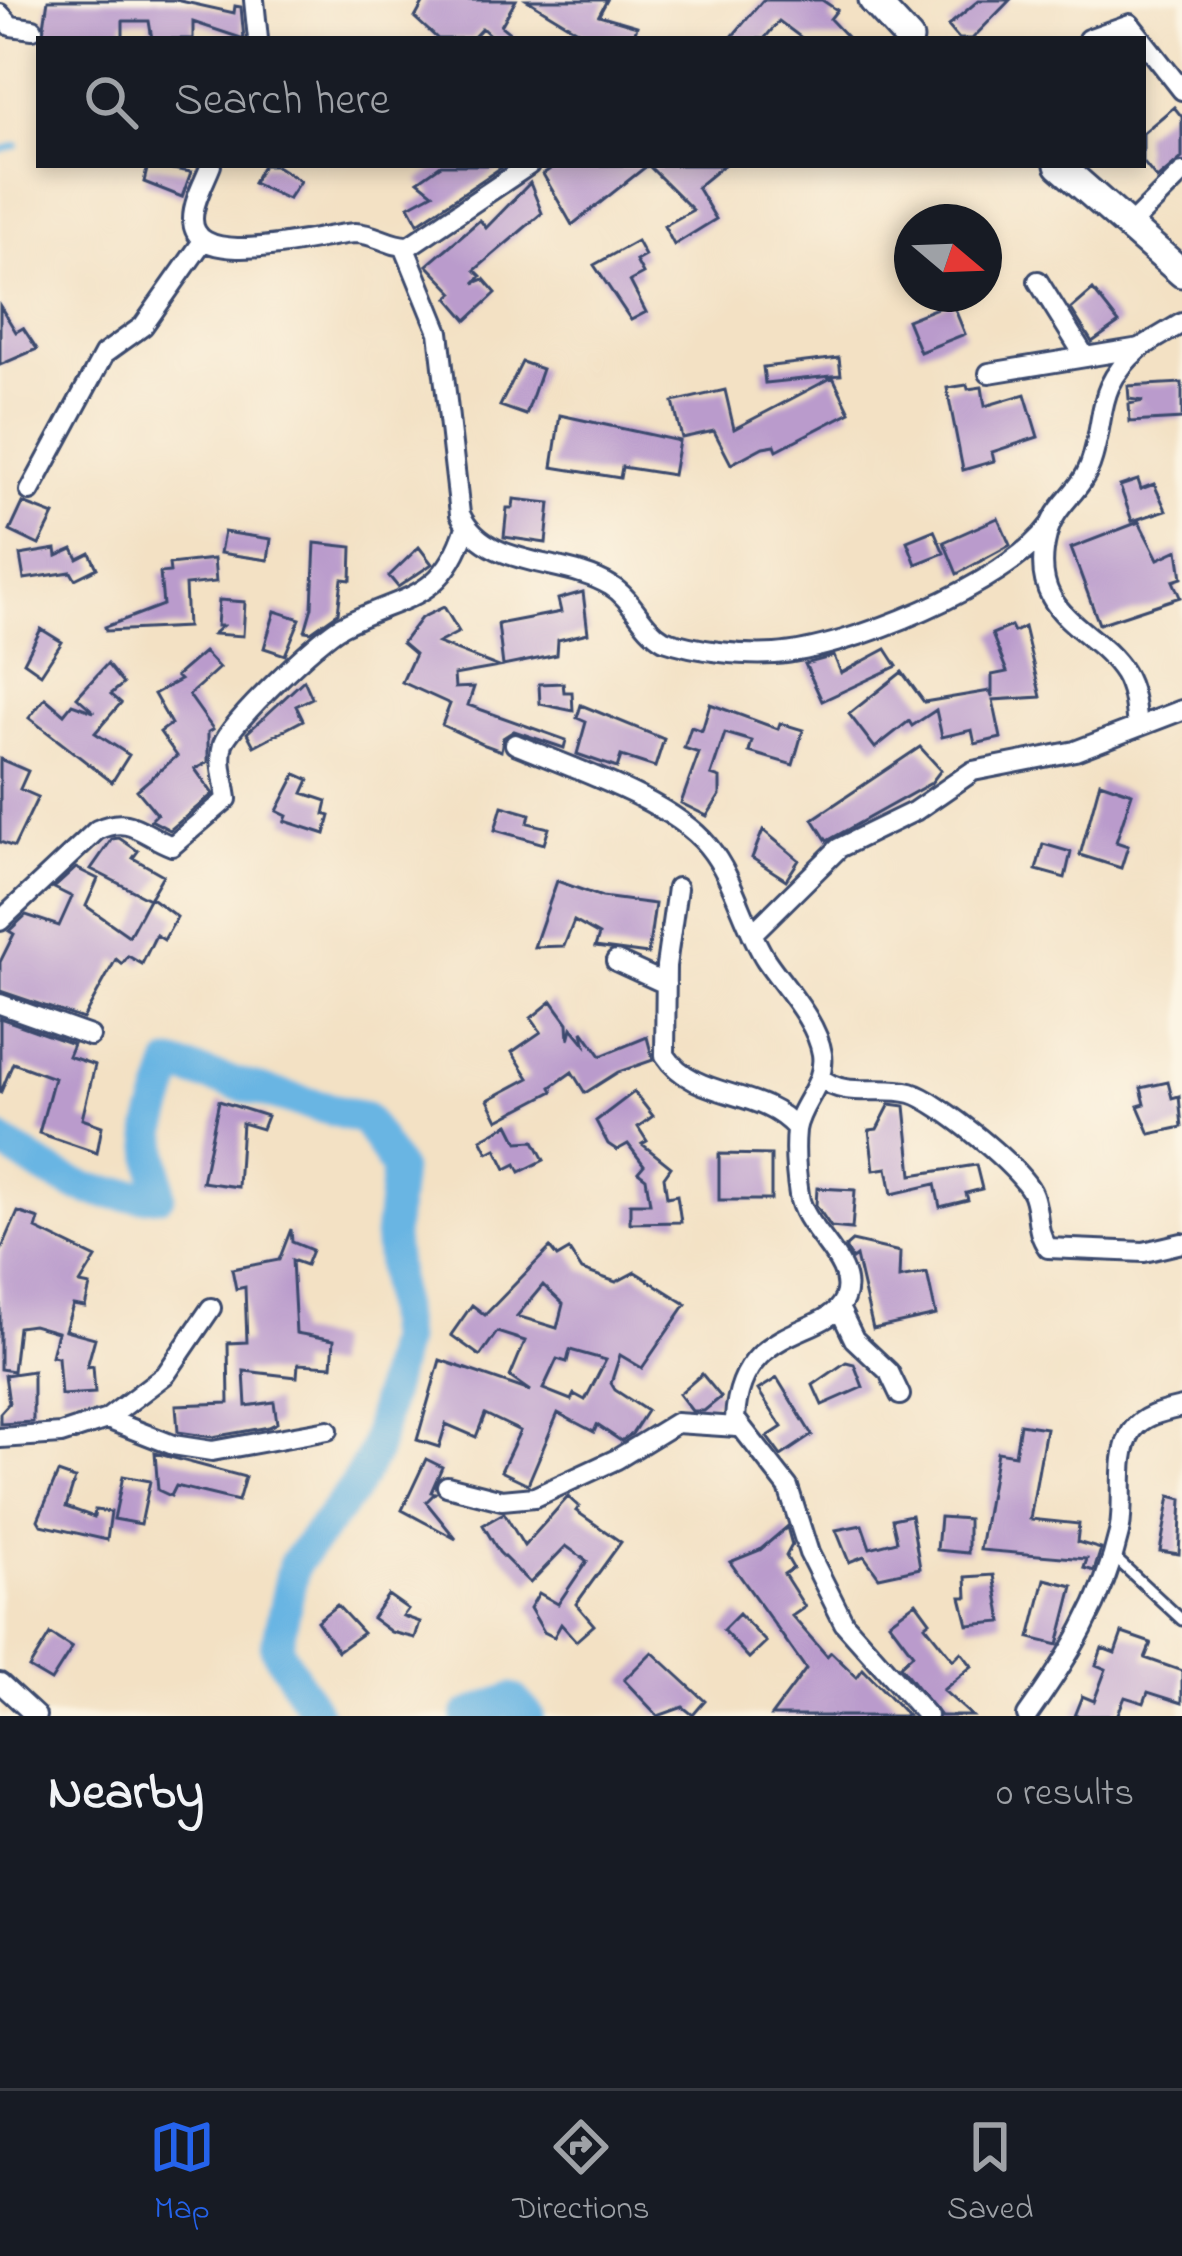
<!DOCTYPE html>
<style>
body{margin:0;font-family:"Indie Flower",sans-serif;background:#20242c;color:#f1f3f6}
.compass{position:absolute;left:894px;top:204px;width:108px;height:108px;border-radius:50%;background:#171b24;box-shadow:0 6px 18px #0003;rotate:109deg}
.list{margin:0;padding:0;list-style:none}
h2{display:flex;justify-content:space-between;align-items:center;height:156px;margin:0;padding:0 48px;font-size:51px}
h2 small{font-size:39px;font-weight:400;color:#9ea1a6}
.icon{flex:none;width:66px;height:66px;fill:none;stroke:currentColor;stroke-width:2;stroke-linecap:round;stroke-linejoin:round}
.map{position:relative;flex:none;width:1182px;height:1716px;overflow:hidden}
.search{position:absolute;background:#171b24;box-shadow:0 6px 18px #0003;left:36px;right:36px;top:36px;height:132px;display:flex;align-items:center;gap:30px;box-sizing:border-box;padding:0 42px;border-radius:0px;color:#9ea1a6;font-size:45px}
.sheet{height:372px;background:#171b24}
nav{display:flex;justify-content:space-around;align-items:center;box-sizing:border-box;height:168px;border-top:3px solid #363941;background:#171b24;font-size:33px;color:#9ea1a6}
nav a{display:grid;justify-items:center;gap:6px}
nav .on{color:#2563eb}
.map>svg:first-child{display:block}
</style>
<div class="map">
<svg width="1182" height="1716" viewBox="0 0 1182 1716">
<rect width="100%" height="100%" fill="#fcf5e5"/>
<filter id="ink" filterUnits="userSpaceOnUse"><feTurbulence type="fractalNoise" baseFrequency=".00833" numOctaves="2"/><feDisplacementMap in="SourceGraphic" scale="24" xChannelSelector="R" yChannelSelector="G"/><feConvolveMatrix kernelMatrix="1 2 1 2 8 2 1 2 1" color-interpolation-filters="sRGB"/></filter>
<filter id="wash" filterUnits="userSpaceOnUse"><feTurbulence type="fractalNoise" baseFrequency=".004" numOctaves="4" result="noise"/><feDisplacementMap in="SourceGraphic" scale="48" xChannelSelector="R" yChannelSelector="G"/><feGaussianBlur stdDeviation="2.7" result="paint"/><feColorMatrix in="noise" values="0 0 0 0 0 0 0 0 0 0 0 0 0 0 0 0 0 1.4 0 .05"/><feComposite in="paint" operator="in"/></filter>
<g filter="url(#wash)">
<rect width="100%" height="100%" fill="#f3e1c4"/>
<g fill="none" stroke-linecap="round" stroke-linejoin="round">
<path stroke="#69b5e3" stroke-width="6" d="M0 150 17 145"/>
<path stroke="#69b5e3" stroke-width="33" d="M0 1141C58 1179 88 1200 159 1194L152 1130 172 1066 365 1119 397 1170 390 1236 400 1341 374 1452 352 1491 294 1564 276 1648 317 1716
M468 1716 512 1699 528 1716"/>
</g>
<g id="blocks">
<path fill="#ba9bcc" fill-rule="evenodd" d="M48 0H176L234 13 235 6 241 7 244 39 193 22V39H152L149 21H123V39H42Z
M425 0H516L501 26 517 39H494L482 28 472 39H438L415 18Z
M527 0H607L599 15 637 26 633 39H591Z
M763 0H822L837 10 830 19 849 39H803L779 21 764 39H730Z
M979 0H1010L972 39H959L948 26Z
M1174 107 1182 117V158L1157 179 1143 162V133Z
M148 165 191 172 182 197 144 182Z
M263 165H275L300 181 288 199 253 183Z
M441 165H505L418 223 409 206 433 193 418 181Z
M556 165H648L572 225 543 174Z
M648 165H724L697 187 716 219 674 245 664 226 693 210Z
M530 183 542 213 475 270 481 276 474 283 484 279 496 293 467 320 448 298 454 293 427 265 480 220 486 228Z
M637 241 645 256 636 261 643 274 630 281 646 312 631 320 594 265Z
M1093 290 1119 323 1092 342 1071 309Z
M952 302 965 334 920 352 907 320Z
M0 306 16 332 23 328 37 349 0 365Z
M839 358 841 375 765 383 763 367Z
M522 362 542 369 526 415 500 406Z
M833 377 850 412 777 450 775 445 763 447 731 464 714 431 682 438 673 402 725 390 734 429Z
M1182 383V419L1130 422 1129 404 1143 401 1129 399 1128 386Z
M967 385 968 389 982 387 985 406 1025 394 1038 437 992 452 994 461 963 470 947 388Z
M560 415 679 441 673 475 622 467 620 478 552 467Z
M1138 480 1141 489 1154 484 1166 510 1132 521 1120 486Z
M514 499 550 503 546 543 504 537 507 508H513Z
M23 503 54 515 39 545 10 531Z
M998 518 1010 545 957 574 944 542Z
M1139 522 1158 559 1178 550 1182 578 1173 581 1180 597 1099 624 1071 548Z
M934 530 944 553 916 564 907 541Z
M224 532 271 539 268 560 220 553Z
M315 543 352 547 351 580 342 579 338 613 311 632 305 631 312 607Z
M419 547 432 564 398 587 389 576Z
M56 549 57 556 73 549 78 559 90 553 97 568 75 579 71 572 24 579 20 555Z
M214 559 216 582 185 585 187 627 106 631 105 627 163 605 160 573 170 572 169 564Z
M583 592 588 633 558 640 557 655 503 666 498 624 561 612 558 599Z
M219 600 245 602 243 636 213 634 222 626H217Z
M444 607 459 632 438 643 499 667 454 675 455 688 474 687 468 705 566 740 564 748 514 731 503 738 501 751 485 745 442 725 450 704 402 682 415 654 402 643 421 618Z
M275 611 300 619 285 655 264 648Z
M1011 626 1014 632 1024 627 1041 697 993 700 1001 738 975 744 972 730 942 737 936 710 912 726 909 721 875 748 849 714 902 672 924 702 990 691 992 697V675L1007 672 992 634Z
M41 629 62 642 41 674 24 662Z
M886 649 897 666 822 701 805 664 834 656 841 673Z
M204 652 219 668 189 695 213 729 208 732V762L195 769 213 794 170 830 151 820 157 814 137 790 177 756 160 732 171 724 154 694 180 680 176 676Z
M107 664 123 684 111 694 121 703 95 733 129 755 112 782 29 718 45 698 64 714 72 704 94 712 77 697Z
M304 680 312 698 296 706 303 720 254 746 247 733Z
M563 683 564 692H572L573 711 540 704 539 684Z
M710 704 778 729 780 723 803 730 793 765 749 752 752 741 725 733 711 775 720 778V795L707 816 681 803 699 753 684 748 691 727 702 731Z
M581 705 664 739 655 767 621 756 617 768 577 754 586 722 577 718Z
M920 747 941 770 931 783 827 841 813 819Z
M0 759 28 771 20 789 38 797 14 847 0 842Z
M296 774 309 780 303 793 327 801 324 814 330 816 325 834 285 821 287 816 277 811Z
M1100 782 1132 793 1116 842 1128 846 1121 868 1080 855Z
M502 806 530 814 528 823 549 828 544 844 495 830Z
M763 830 799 860 786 880 752 858Z
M119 838 138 851 133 858 163 875 149 899 91 869 112 839Z
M1043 844 1071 852 1065 878 1036 870Z
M76 868 98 879 86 906 129 936 150 897 177 917 164 940 156 935 142 964 128 956 122 964 116 959 83 1019 0 991V962L14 934 9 931 26 915 59 926 72 897 54 888Z
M557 881 602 897 655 904 648 954 595 947 599 935 574 921 564 946 534 947Z
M552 1001 568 1023 569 1040 572 1028 585 1044 583 1031 601 1056 647 1037 653 1060 618 1072 585 1093 572 1072 551 1087 553 1091 498 1120 488 1100 529 1078 512 1052 541 1032 531 1018Z
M0 1018 73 1044 68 1056 95 1065 82 1119 102 1126 97 1153 39 1133 54 1078 13 1063 0 1094Z
M1168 1082 1172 1098 1179 1096 1182 1127 1150 1134 1138 1106 1145 1104 1141 1088Z
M634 1092 653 1116 638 1127 647 1141 642 1144 671 1167 664 1177 667 1197 677 1195 681 1222 630 1223V1203H650L646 1178 638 1172 644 1165 628 1144 617 1150 608 1144 596 1121Z
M219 1101 267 1116 262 1129 242 1123 238 1187 202 1182Z
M890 1104 905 1106 912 1175 976 1165 982 1189 966 1193 968 1200 940 1207 935 1184 892 1194 887 1168 874 1170 869 1130 877 1129Z
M509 1124 518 1142 534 1141 544 1160 520 1172 516 1164 506 1169 496 1149 488 1153 481 1139Z
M719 1154 771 1155V1200H719Z
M817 1188 855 1190 852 1229 831 1227 816 1205Z
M18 1212 39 1219 36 1229 96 1258 80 1284 90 1286 85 1307 73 1305 65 1330 95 1338 87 1367 93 1366 95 1393 61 1395 58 1357 51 1356 57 1332 33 1325 18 1327 13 1371 0 1369V1253Z
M291 1229 292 1242 312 1250 306 1265 292 1260 296 1333 334 1340 332 1366 298 1364 297 1377 244 1371 246 1406 274 1402 277 1423 269 1427 212 1437 178 1432 176 1405 229 1403 228 1343 247 1342 245 1287 236 1289 232 1269 279 1260Z
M852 1241 900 1252 899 1278 927 1273 936 1315 873 1329 856 1256 852 1259 845 1247Z
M550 1248 557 1257 569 1250 582 1270 616 1282 635 1272 686 1304 642 1368 620 1355 611 1383 615 1390 647 1411 632 1434 621 1441 597 1425 594 1432 558 1413 528 1484 501 1471 520 1431 485 1414 476 1437 446 1424 439 1447 417 1440 440 1360 530 1391 510 1377 525 1341 497 1332 480 1356 451 1335 472 1305 485 1315ZM543 1285 563 1304 557 1328 517 1316ZM570 1350 606 1360 585 1400 574 1394 571 1400 543 1389 557 1359 567 1362Z
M846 1362 854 1364 863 1387 822 1405 813 1385Z
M33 1371V1422L0 1424V1413L9 1403 5 1375Z
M702 1374 721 1397 704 1411H692L679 1394Z
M777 1378 812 1435 781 1456 767 1437 782 1427 758 1390Z
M1020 1424 1046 1428 1030 1519 1079 1524 1077 1542 1101 1549 1094 1571 1084 1568 1087 1559 980 1550 997 1452 1015 1455Z
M155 1453 245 1477 238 1501 176 1486 171 1496 158 1490Z
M426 1459 442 1467 431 1492 435 1493 426 1502 456 1539 402 1510Z
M58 1473 75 1479 66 1507 94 1517 95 1510 111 1512 107 1540 41 1525 38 1520Z
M123 1476 150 1481 141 1524 114 1519Z
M1170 1496 1182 1499 1179 1554 1160 1551Z
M568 1497 579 1507 576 1511 621 1542 576 1604 594 1625 576 1641 561 1624 554 1637 544 1632 530 1608 539 1593 558 1604 587 1561 566 1546 530 1583 499 1552 483 1525 504 1513 524 1546Z
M911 1515 920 1568 879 1577 864 1556 849 1562 836 1530 862 1525 870 1548 897 1541 892 1519Z
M940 1517 968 1519V1553L937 1550Z
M787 1527 792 1545 786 1556 793 1568 784 1574 805 1607 792 1616 827 1656 831 1652 857 1677 863 1669 908 1716H771L806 1669 730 1562 760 1550Z
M994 1575 1002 1622 968 1625 961 1597H967L966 1577Z
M1045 1579 1073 1586 1058 1645 1030 1638Z
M388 1595 408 1609 403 1616 420 1622 415 1638 391 1632 372 1618Z
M916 1602 930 1621 925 1625 953 1660 961 1652 972 1666 943 1690 972 1716H940L900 1666 913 1654 889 1622Z
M337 1605 363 1633 338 1651 317 1621Z
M739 1614 766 1642 749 1658 723 1630Z
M1122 1633 1151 1643 1145 1658 1182 1671V1703L1148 1692 1144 1703 1125 1697 1117 1716H1074L1082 1696 1094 1701 1106 1669 1096 1665 1102 1648 1115 1653Z
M50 1634 72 1648 51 1681 29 1668Z
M652 1652 705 1701 693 1715 683 1707 658 1716 624 1680Z"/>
</g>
</g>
<g filter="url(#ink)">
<use href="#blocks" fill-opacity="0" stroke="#3b4a6d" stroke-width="3"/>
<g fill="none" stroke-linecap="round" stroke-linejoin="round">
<g stroke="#3b4a6d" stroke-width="15">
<path id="lane" d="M1113 1556 1182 1620"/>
</g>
<g stroke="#3b4a6d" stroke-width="24">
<path id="street" d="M254 0 258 39
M0 14 11 26 33 29
M1088 39 1130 24 1182 90
M211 165C205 181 193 201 193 219 193 274 322 234 355 233 375 233 390 247 409 246L529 165
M1130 225 1182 173
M404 246 439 332 460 514C486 570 565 557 611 586 633 599 641 627 664 640 696 651 742 656 775 654 848 649 1006 585 1049 526
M1038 281 1084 355
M989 373 1140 348 1182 323
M30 491 104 354 143 326 203 241
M1137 727C1135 708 1134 690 1124 673 1094 625 1026 617 1047 535 1054 505 1080 493 1090 465 1108 415 1092 390 1140 348
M515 744C569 767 671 800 708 846 735 879 743 924 766 960 784 987 817 1021 822 1054 826 1085 800 1103 796 1130 794 1150 796 1175 799 1195 803 1230 859 1263 844 1299 827 1339 740 1322 735 1419L788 1487 809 1553 844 1623 927 1716
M677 888 666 966 665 1055C695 1101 761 1087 796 1128
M0 921 97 830C131 814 142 835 172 846L227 799C225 782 218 761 223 744 230 723 321 636 342 626 401 595 442 603 466 527
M752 934 839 848 915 811 973 771 1075 751 1182 710
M616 961 666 984
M0 1004 90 1036
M821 1078C845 1099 880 1085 911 1093 937 1100 1024 1170 1033 1195 1040 1215 1035 1230 1048 1248L1144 1252 1182 1243
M839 1308 854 1339 889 1372 900 1395
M107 1419 166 1374 211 1308
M0 1438 61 1434 107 1419 173 1445 212 1451 328 1430
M447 1486 502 1500 535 1497 617 1459 676 1423 737 1427
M0 1683 36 1716
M1027 1716C1068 1658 1103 1603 1119 1533 1126 1503 1115 1457 1132 1431 1143 1415 1165 1411 1182 1407"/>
</g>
<g stroke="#3b4a6d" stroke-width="33">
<path id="secondary" d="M873 0 909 39
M1059 165 1182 273"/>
</g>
<use href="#lane" stroke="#fff" stroke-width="9"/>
<use href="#street" stroke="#fff" stroke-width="18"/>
<use href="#secondary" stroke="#fff" stroke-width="27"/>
</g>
</g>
</svg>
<svg class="compass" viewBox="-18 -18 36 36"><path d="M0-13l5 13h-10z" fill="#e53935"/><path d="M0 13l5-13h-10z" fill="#9ea1a6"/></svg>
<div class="search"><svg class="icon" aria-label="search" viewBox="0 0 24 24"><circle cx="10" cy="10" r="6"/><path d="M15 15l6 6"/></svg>Search here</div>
</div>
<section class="sheet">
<h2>Nearby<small>0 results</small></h2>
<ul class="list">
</ul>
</section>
<nav>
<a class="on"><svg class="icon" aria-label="map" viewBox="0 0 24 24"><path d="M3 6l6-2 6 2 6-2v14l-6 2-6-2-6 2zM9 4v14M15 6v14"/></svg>Map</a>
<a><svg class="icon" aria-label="directions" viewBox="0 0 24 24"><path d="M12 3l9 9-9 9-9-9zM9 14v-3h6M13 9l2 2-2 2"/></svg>Directions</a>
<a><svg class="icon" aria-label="saved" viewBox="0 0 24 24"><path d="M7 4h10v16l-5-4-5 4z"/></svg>Saved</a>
</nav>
